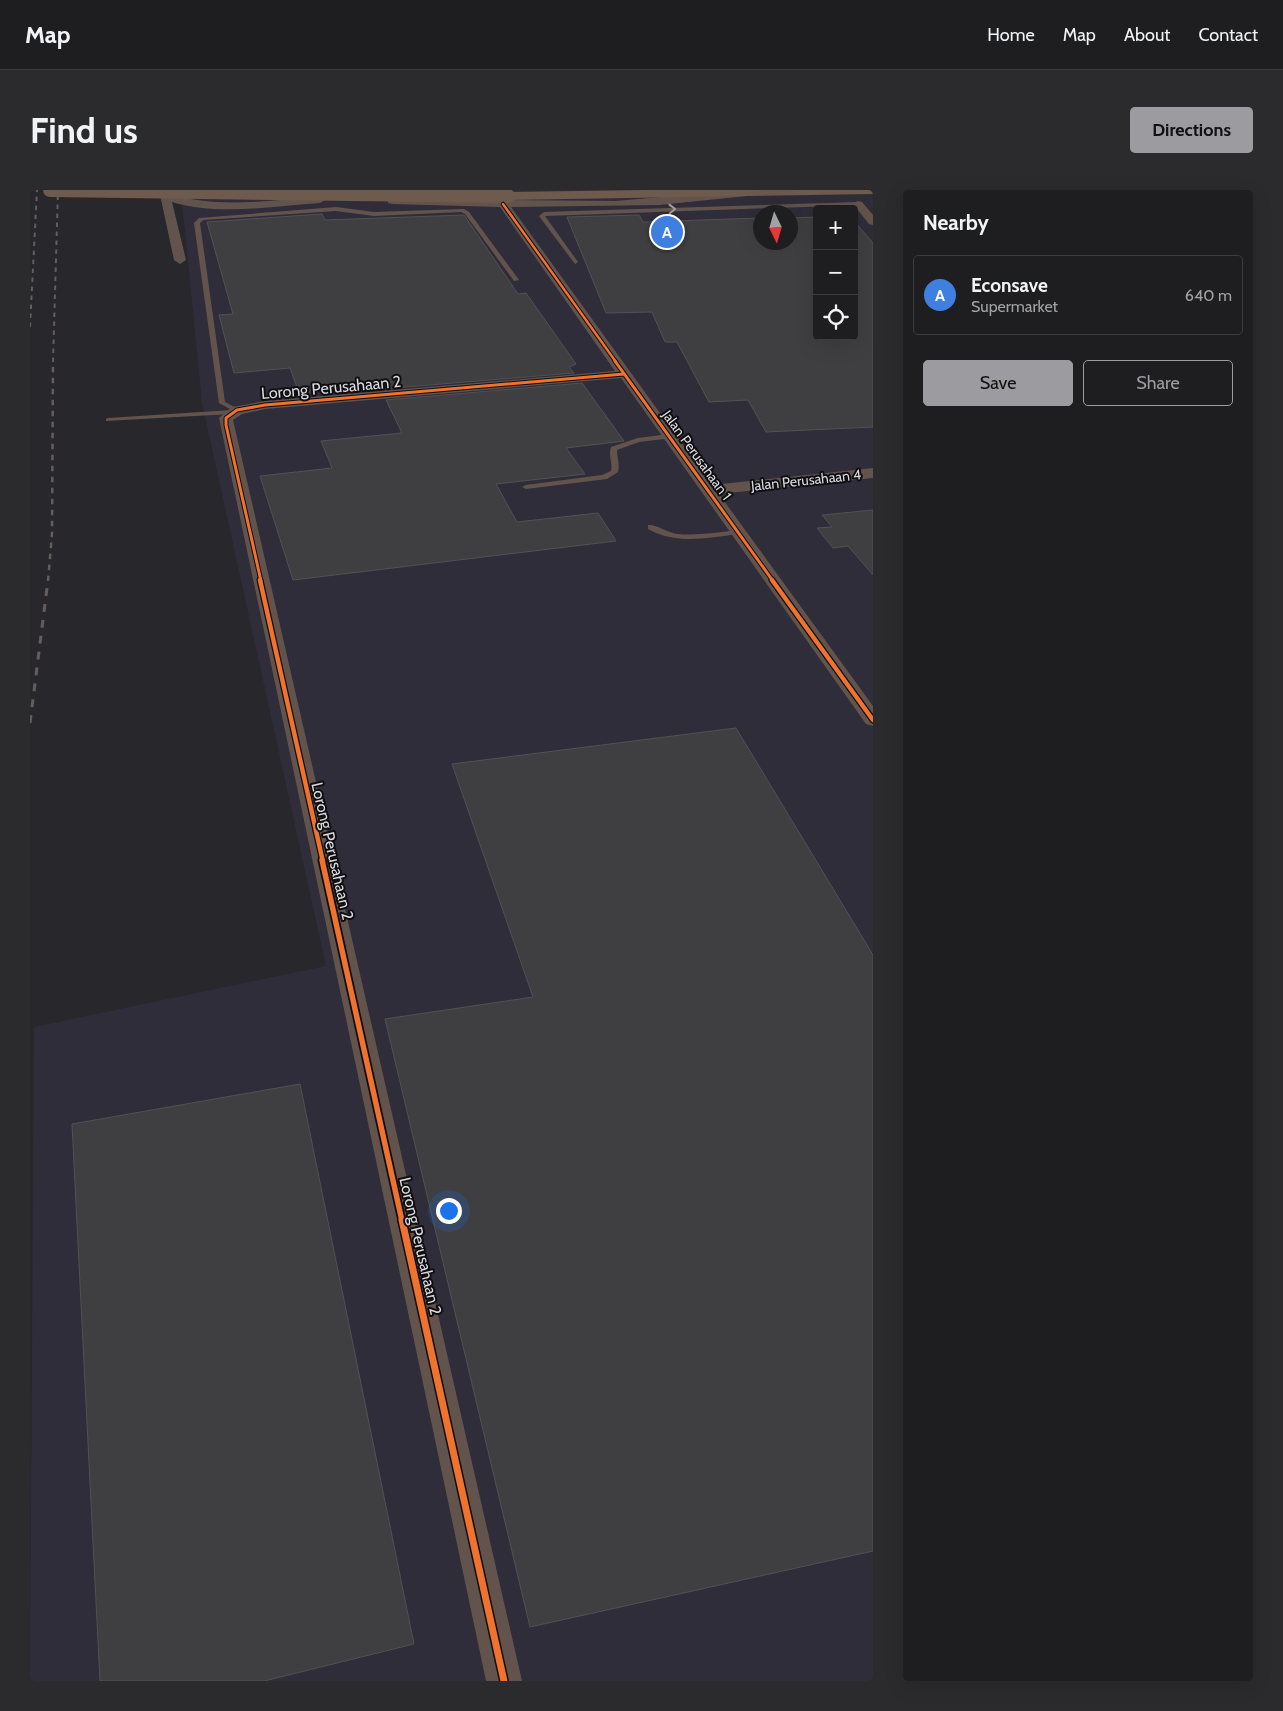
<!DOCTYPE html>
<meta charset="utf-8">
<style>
body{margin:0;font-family:Cabin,sans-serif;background:#2b2a2d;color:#f1f3f6}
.controls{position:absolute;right:15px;top:15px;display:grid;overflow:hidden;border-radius:5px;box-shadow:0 5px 20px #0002}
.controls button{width:45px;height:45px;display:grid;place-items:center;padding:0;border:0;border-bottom:1px solid #3c3b3e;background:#1e1d20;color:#f1f3f6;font:25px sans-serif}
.compass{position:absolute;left:723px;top:15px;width:45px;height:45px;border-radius:50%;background:#1e1d20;box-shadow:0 5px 20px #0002;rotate:175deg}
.you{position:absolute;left:418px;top:1020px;width:18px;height:18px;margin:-12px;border:4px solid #fff;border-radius:50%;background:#1a73e8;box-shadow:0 0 0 8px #1a73e833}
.badge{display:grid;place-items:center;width:32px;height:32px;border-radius:50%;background:#9c9ba0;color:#fff;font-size:16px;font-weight:700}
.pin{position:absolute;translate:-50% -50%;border:2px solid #fff;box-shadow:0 1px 5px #0006}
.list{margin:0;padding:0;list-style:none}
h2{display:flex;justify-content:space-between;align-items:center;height:65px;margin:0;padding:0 20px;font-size:21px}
h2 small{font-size:16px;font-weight:400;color:#a1a2a5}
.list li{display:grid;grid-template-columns:32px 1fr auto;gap:15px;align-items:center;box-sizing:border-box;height:80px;margin:0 10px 10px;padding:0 10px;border:1px solid #3c3b3e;border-radius:5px}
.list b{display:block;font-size:19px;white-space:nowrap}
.list p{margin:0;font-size:16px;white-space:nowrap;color:#a1a2a5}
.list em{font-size:16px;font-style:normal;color:#a1a2a5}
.actions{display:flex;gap:10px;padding:15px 20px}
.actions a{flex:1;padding:11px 0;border:1px solid #9c9ba0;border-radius:5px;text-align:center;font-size:18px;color:#9c9ba0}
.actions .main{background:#9c9ba0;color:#111}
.icon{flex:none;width:28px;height:28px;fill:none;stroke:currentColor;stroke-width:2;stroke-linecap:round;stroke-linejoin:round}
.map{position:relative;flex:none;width:843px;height:1491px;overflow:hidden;border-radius:5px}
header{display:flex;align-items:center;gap:30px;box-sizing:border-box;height:70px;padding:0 25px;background:#1e1d20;border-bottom:1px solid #3c3b3e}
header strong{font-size:24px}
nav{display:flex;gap:28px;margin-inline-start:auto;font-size:18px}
.intro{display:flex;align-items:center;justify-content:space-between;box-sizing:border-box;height:120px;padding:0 30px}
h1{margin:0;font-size:35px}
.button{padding:12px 22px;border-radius:5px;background:#9c9ba0;color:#111;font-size:18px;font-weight:700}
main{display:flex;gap:30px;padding:0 30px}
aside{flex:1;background:#1e1d20;border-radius:5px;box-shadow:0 5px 20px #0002}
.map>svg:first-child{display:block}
</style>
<header>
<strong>Map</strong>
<nav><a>Home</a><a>Map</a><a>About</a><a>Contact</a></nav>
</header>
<div class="intro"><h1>Find us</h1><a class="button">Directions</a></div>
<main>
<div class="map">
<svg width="843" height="1491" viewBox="0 0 843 1491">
<rect width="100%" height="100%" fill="#28272b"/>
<path fill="#302d3a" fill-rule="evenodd" d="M151 0H843V1491H0L4 837 296 776 172 213ZM787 19H824V146H787ZM731 22H761V52H731Z"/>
<path fill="#3f3e41" stroke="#525155" d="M292 24 295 30 434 25 488 104 496 103 546 174 539 177 544 183 351 199 349 196 269 203 260 178 204 183 189 125 203 124 177 32Z
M609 25 613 32 730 28V52H760V28L787 27V146H824V31L843 53V237L736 242 718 210 679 212 647 152H635L622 122 576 123 537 27Z
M552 193 594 251 536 258 555 284 466 294 487 332 568 323 586 351 263 390 230 286 302 278 291 251 372 243 356 210Z
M843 320V385L818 356 803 358 787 338 802 337 792 325Z
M706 538 843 765V1361L500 1437 355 829 503 807 422 574Z
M270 894 384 1454 234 1491H70L42 934Z"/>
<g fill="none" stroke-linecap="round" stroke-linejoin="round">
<path fill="#62544c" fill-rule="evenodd" d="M828 12 830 15 515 26 548 72 545 74 509 26 514 22Z
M306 17 344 22 434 19 439 22 489 90 484 91 435 24 431 22 344 26 306 21 173 30 170 33 195 212 210 220 207 222 204 221 201 224 76 231V229L78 228 202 220 189 213 164 33 169 28Z
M639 244H642V248L609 252 587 260C587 268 590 274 588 282L577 289 496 299 492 297 496 295 572 285 581 281C583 273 578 266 581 257L608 248Z
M618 335C626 334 638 343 648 344 668 346 688 342 708 340L712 342 708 344C677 348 646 355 618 339Z"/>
<path fill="#62544c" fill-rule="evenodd" d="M129 0H139L140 4C188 19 241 10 290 7L295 10 290 13C242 16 189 26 142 12L156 70 150 74 144 70Z
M715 0 722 3 717 6 629 15 481 17 682 295 843 278V288L689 304 843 516V536L836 534 591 188 235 219 212 224 203 230 492 1491H456L189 228 202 217 235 211 585 181 470 17 362 14 358 13V9L585 11Z
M828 11 832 12 843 25V35L839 34 823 14Z"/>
<path fill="#6f5b4d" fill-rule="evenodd" d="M616 0H843V4L478 10 472 6 478 2Z"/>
<path stroke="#645d5b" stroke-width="2" stroke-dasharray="4.5 4.5" stroke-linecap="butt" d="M0 137 7 0
M23 172 28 0"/>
<path stroke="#645d5b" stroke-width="2.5" stroke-dasharray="5.5 5.5" stroke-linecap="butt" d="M18 391 22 344 23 171"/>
<path stroke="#645d5b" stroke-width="3" stroke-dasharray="8 8" stroke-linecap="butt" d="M0 533 18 390"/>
<path stroke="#6f5b4d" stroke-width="14" d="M20 0 478 6"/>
<g stroke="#0f0f12" stroke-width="4.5">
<path id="cycleway-far4" d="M473 14 586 172"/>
</g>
<g stroke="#0f0f12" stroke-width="5">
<path id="cycleway-far3" d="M585 171 743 391
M231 391 196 235V228L207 220 235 215 594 184"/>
</g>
<g stroke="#0f0f12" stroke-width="7">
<path id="cycleway-far2" d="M230 390 293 672
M742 390 843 530"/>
</g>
<g stroke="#0f0f12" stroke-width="9">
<path id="cycleway-far1" d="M292 670 372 1031"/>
</g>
<g stroke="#0f0f12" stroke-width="10">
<path id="cycleway" d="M372 1030 474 1491"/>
</g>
<use href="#cycleway-far4" stroke="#ef722f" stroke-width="2.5"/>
<use href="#cycleway-far3" stroke="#ef722f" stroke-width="3"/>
<use href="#cycleway-far2" stroke="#ef722f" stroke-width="4.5"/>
<use href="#cycleway-far1" stroke="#ef722f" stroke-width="5.5"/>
<use href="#cycleway" stroke="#ef722f" stroke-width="7"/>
</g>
<defs><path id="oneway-chevron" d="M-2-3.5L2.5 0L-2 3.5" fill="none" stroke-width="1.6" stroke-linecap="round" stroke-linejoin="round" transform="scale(1.25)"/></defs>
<use stroke="#a49d9d" href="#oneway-chevron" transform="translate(642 19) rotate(-1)"/>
<g text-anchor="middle" stroke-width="4" stroke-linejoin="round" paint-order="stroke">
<g font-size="14" fill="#dad9df" stroke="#0f0f12">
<text transform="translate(667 265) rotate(54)" y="5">Jalan Perusahaan 1</text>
<text transform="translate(776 290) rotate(-6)" y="5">Jalan Perusahaan 4</text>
</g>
<g font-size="16" fill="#dad9df" stroke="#0f0f12">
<text transform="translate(301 197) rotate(-5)" y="6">Lorong Perusahaan 2</text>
<text transform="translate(303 661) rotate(77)" y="6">Lorong Perusahaan 2</text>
<text transform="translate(391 1056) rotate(77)" y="6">Lorong Perusahaan 2</text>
</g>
</g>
</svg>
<div class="controls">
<button>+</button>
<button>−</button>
<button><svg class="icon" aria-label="locate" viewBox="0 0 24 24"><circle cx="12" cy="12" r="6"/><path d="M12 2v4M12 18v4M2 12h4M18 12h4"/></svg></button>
</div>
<svg class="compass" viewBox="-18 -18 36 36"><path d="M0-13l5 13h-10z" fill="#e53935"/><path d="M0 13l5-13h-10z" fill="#a1a2a5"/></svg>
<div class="you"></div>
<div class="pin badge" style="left:637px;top:42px;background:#3f7fe0">A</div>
</div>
<aside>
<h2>Nearby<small></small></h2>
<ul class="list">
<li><span class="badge" style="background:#3f7fe0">A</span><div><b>Econsave</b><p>Supermarket</p></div><em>640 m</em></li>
</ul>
<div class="actions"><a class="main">Save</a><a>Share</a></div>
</aside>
</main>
